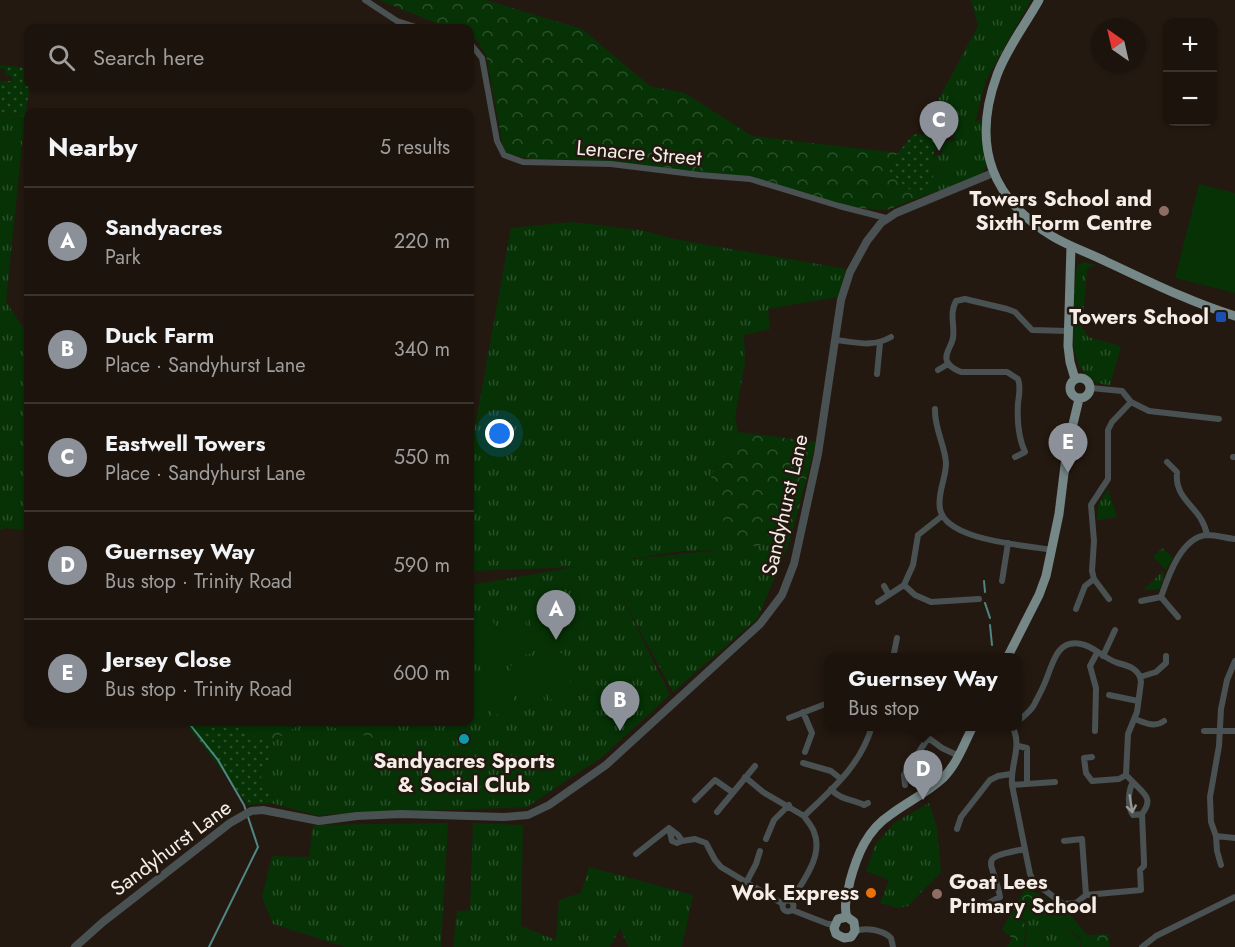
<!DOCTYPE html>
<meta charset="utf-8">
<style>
body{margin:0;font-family:Jost,sans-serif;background:#28201a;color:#f1f3f6}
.controls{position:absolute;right:18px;top:18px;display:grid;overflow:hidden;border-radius:12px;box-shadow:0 2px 4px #0004}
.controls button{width:54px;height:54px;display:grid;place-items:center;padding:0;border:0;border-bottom:2px solid #39322d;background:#1b130c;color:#f1f3f6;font:30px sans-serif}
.compass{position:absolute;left:1091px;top:18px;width:54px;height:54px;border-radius:50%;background:#1b130c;box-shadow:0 2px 4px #0004;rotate:326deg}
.you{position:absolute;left:500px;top:434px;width:21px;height:21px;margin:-15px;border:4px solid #fff;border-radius:50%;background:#1a73e8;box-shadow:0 0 0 9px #1a73e833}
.badge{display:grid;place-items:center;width:39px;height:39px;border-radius:50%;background:#8c9099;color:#fff;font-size:20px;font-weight:700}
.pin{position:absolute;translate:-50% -50px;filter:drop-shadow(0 2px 3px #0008)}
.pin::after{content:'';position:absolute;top:32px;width:21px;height:18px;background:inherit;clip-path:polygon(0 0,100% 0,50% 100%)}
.popup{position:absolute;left:824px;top:653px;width:198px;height:78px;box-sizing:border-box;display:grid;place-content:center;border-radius:12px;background:#1b130c;filter:drop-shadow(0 2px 4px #0005);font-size:20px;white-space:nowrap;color:#a09e9d}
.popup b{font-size:22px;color:#f1f3f6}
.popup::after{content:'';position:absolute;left:50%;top:100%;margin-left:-12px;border:12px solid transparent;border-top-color:#1b130c}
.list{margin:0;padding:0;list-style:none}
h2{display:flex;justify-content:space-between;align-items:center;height:78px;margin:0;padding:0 24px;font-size:26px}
h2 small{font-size:20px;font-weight:400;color:#a09e9d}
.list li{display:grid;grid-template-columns:39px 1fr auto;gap:18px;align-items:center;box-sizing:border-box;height:108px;padding:0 24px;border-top:2px solid #39322d}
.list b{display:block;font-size:22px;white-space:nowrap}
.list p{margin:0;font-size:20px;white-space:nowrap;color:#a09e9d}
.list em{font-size:20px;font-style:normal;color:#a09e9d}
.icon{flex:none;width:33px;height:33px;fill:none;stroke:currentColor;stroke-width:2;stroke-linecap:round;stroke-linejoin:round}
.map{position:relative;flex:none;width:1235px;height:947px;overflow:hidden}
.search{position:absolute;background:#1b130c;box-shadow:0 2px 4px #0004;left:24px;top:24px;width:450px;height:66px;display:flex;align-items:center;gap:15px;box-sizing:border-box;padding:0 21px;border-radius:12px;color:#a09e9d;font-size:22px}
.panel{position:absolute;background:#1b130c;box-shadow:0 2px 4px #0004;left:24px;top:108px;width:450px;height:618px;border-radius:12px}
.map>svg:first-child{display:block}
</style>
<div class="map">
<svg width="1235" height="947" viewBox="0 0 1235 947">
<defs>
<pattern id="grass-tufts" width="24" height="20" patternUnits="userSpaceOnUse" patternTransform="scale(1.5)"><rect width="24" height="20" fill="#063206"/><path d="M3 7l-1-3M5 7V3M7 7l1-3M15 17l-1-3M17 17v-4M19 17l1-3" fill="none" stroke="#2b502a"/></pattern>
<pattern id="forest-crowns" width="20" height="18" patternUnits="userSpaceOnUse" patternTransform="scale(1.5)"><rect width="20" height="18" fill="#063206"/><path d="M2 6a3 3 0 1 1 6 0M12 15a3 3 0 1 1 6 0" fill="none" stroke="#2b502a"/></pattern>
<pattern id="garden-dots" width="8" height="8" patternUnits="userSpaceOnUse" patternTransform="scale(1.5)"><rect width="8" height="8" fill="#063206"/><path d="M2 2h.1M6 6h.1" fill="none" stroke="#2b502a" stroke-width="1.8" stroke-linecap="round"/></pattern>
</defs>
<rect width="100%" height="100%" fill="#241910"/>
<path fill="url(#grass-tufts)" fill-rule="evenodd" d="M971 0H1031L986 80 975 122 981 119 982 137 987 165 981 175 913 200 935 174 930 165 937 154 939 156 943 151 940 149 946 141 957 140 929 117 978 26Z
M0 114 25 115 6 302 28 335V531L6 528 0 530Z
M572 222 641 230 674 239 846 269 838 297 768 309 770 329 744 335 745 363 735 417 738 432 711 476 731 549 790 542 757 619 673 692 620 594 670 695 602 757 527 807 315 815 271 803 273 796 259 774 272 755 269 744 303 722H312L374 737 372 722H470V585L576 567 473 571 470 454 511 228ZM719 550 624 560 682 551Z
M1083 262 1096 265 1087 269 1082 327 1088 337 1121 346 1110 385C1058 384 1073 299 1077 266Z
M1108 489 1117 517 1097 520 1098 505Z
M1162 548 1173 558 1166 570 1153 557Z
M1163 571 1164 573 1160 589 1143 590Z
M929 803 937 827 941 872 908 906 898 908 880 903 889 880 866 871 876 843 882 837 894 823Z
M448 823 441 947H345L273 924 262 897 272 856 309 857 313 825Z
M473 823 523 825 521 926 556 940 559 900 581 893 589 867 693 895 682 947H628L620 928 610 947H453L457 911 470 910Z
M1030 906C1051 908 1066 927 1081 941L1080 947H1025L1027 933 1023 915 1024 909Z"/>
<path fill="url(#forest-crowns)" d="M379 0H486L582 29 650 86 685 93 752 136 898 153 886 168 907 187 920 194 913 200 887 210 846 207 750 177 525 158 504 152 486 55 476 39 470 37V28H449Z
M738 432 816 442 790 542 731 549 711 476Z
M184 722H218L198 739Z
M230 722H303L269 744Z
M312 722H372L374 738Z
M1026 887 1067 911 1087 935 1108 934 1110 947H1081V939L1043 907 1029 905 1022 912 1026 932 1024 947H1007L1012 938 1002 929Z"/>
<path fill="url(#garden-dots)" d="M0 65 28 68V86H30L25 115 0 114V81H12V76L5 75V69H0Z
M916 134 946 137 933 154 935 156 930 165 935 174 920 194 907 188 886 168 911 137Z
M218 722H230L269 744 272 755 259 774 273 796 271 803 248 805 198 739Z"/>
<path fill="#063206" d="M1199 184 1235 193V293L1175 278Z
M552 604 562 646 537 652 527 610Z
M523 612 533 653 508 659 498 618Z
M493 620 503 662 480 667 470 625Z
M563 653 573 694 549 700 539 659Z
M535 660 545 703 521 709 510 666Z
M506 668 516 710 492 716 482 675Z
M478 675 488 717 470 721V677Z"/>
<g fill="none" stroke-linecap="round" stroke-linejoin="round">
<path stroke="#508785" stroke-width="2" d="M984 581 985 592
M985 603 990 618
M990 625 992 645
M188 722 218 760 244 805 258 847 209 947"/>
<path stroke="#495152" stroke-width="6" d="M365 0 397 21 419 28
M470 43 482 58 497 141 504 155 523 162 611 164 700 175 750 179 839 206 886 218
M835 340C856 342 872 348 891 337
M938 370 948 364
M877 374 880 343
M1091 388 1122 391 1131 402 1149 411 1219 419
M935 409C934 428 945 445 946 463 946 479 937 493 940 509 946 541 1026 545 1052 550
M1015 457 1025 452C1018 437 1017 420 1018 403 1019 395 1021 387 1018 379L1007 372H961C956 370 949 367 947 361 944 354 952 345 953 338 955 325 949 314 956 301L965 299 1007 309 1015 312 1032 330 1068 331
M1233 457H1235
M1167 462 1177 472C1174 502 1202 506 1207 535
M1002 581 1008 543
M904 585 915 595 931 602 979 599
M884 586 889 595
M1161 597C1168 577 1181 537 1207 535 1216 535 1226 538 1235 539
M1109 599 1094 579 1092 571 1094 541 1091 505 1108 479V430L1112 422 1131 402
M1141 601 1161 597 1178 617
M878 602 904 585 913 565 918 535 942 516
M1076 609 1085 586 1094 579
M1103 656 1115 630
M893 658 897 638
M1140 677 1156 672 1166 663V656
M1109 695 1138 701
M803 712 812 733 805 752
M789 718 828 703
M1135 719C1145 723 1155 728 1164 721
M1018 721C1024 716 1030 712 1034 705 1038 697 1043 688 1046 680 1053 663 1057 639 1081 644 1094 646 1104 659 1118 663 1129 666 1140 669 1141 682L1137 712 1128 734 1126 775 1133 782
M912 726 942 748 959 756
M1012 726C1023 746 1010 764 1012 785L1030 874 1034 882 1063 904 1076 903 1086 895 1141 890 1140 870 1144 866V861L1142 814C1154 798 1144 794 1133 782 1128 791 1127 806 1133 815L1142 814
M1095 731 1096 688 1090 666 1097 653
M1204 731H1235
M1018 746 1027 748V783
M1092 757 1084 758 1086 773 1092 781 1119 779 1126 775
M803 763 831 771 841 779
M745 777 763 792 804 816
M905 785 904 775 928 738
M1012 785 1055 782
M831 789C840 800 852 799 864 805L868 803
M695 800 715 780 732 792
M717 812 755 766
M669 828 672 841 677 843 682 841
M957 829 961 817 990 780 998 776 1011 774
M1216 836 1235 838
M766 839 774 820 789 805
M1064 841 1082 839 1086 895
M636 854 669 828 678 835 682 841 695 839 706 843 715 860 721 867 783 904
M1221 865 1217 851 1216 836 1211 822 1210 797 1219 746 1221 709 1227 680 1235 661
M747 881 756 864 760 851
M782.5 906a5.5 5.5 0 1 1 11 0a5.5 5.5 0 1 1-11 0Z
M791 901C802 882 824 856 814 832 812 826 807 821 804 816 832 789 861 765 872 726
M987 904 1000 897C993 859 975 858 1025 849
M792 910 828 924H834
M855 931C866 927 883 930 891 938L893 947
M1142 947 1156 936 1235 897"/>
<path stroke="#495152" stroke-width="8" d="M75 947 103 922 230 823 251 811 263 810 319 821 357 816 401 814 504 817 528 815 549 805 606 765 760 624 782 595 794 564 818 454 841 300 850 272 867 241 881 223 896 213 993 173"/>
<path stroke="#768787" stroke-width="9" d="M1039 0C1025 25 1007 48 997 75 972 143 990 198 1052 236 1068 246 1087 252 1105 261 1148 281 1190 302 1235 316
M1071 246 1068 346 1070 362 1075 379
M1070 388a10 10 0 1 1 20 0a10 10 0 1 1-20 0Z
M1007 658 1039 595 1046 576 1059 514 1067 449 1079 399
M847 917 838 919 834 928 836 934 844 938 851 937 855 931 854 922 847 917C843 905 848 893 850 881 857 855 867 830 890 815 907 802 927 793 943 778 957 764 964 744 973 726"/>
</g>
<defs><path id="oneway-shaft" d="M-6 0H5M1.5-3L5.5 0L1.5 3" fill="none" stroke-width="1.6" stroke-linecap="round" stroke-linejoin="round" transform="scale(1.5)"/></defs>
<use stroke="#969795" href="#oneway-shaft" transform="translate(1131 804) rotate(81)"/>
<g fill="#8d6e63" stroke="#241910" stroke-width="2">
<circle cx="1164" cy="211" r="6"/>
<circle cx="937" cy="894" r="6"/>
</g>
<rect fill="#1a4fb4" stroke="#241910" stroke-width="2" x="1215" y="311" width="12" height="12" rx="3"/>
<circle fill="#0f9aa8" stroke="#241910" stroke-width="2" cx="464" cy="739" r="6"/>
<circle fill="#e8710a" stroke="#241910" stroke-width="2" cx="871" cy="893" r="6"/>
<g text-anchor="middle" stroke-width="5" stroke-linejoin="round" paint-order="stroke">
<g font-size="21" fill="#f5ede7" stroke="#241910">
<text transform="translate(639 153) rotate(5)" y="7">Lenacre Street</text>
<text transform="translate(785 505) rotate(-77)" y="7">Sandyhurst Lane</text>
<text transform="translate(171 848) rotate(-37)" y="7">Sandyhurst Lane</text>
</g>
<g font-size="21" font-weight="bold" fill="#f5ede7" stroke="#241910" text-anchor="end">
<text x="1152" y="206">Towers School and<tspan x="1152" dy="24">Sixth Form Centre</tspan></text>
<text x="1209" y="324">Towers School</text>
<text x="464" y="768" text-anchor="middle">Sandyacres Sports<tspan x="464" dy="24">&amp; Social Club</tspan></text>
<text x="949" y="889" text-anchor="start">Goat Lees<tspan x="949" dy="24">Primary School</tspan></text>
<text x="859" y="900">Wok Express</text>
</g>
</g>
</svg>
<div class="controls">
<button>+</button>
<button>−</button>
</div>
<svg class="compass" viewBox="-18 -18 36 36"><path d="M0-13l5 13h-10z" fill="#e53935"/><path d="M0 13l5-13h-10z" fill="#a09e9d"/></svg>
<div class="you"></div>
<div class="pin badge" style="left:556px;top:640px">A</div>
<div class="pin badge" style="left:620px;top:731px">B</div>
<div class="pin badge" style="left:939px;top:151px">C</div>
<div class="pin badge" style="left:923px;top:800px">D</div>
<div class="popup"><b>Guernsey Way</b>Bus stop</div>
<div class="pin badge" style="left:1068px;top:473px">E</div>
<div class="search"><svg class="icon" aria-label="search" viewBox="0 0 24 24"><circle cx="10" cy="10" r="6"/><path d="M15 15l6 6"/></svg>Search here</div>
<section class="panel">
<h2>Nearby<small>5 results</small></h2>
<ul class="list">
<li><span class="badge">A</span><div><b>Sandyacres</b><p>Park</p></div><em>220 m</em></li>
<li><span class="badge">B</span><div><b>Duck Farm</b><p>Place · Sandyhurst Lane</p></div><em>340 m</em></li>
<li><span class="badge">C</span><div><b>Eastwell Towers</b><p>Place · Sandyhurst Lane</p></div><em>550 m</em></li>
<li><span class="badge">D</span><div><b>Guernsey Way</b><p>Bus stop · Trinity Road</p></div><em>590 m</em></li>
<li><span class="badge">E</span><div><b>Jersey Close</b><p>Bus stop · Trinity Road</p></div><em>600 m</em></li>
</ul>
</section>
</div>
